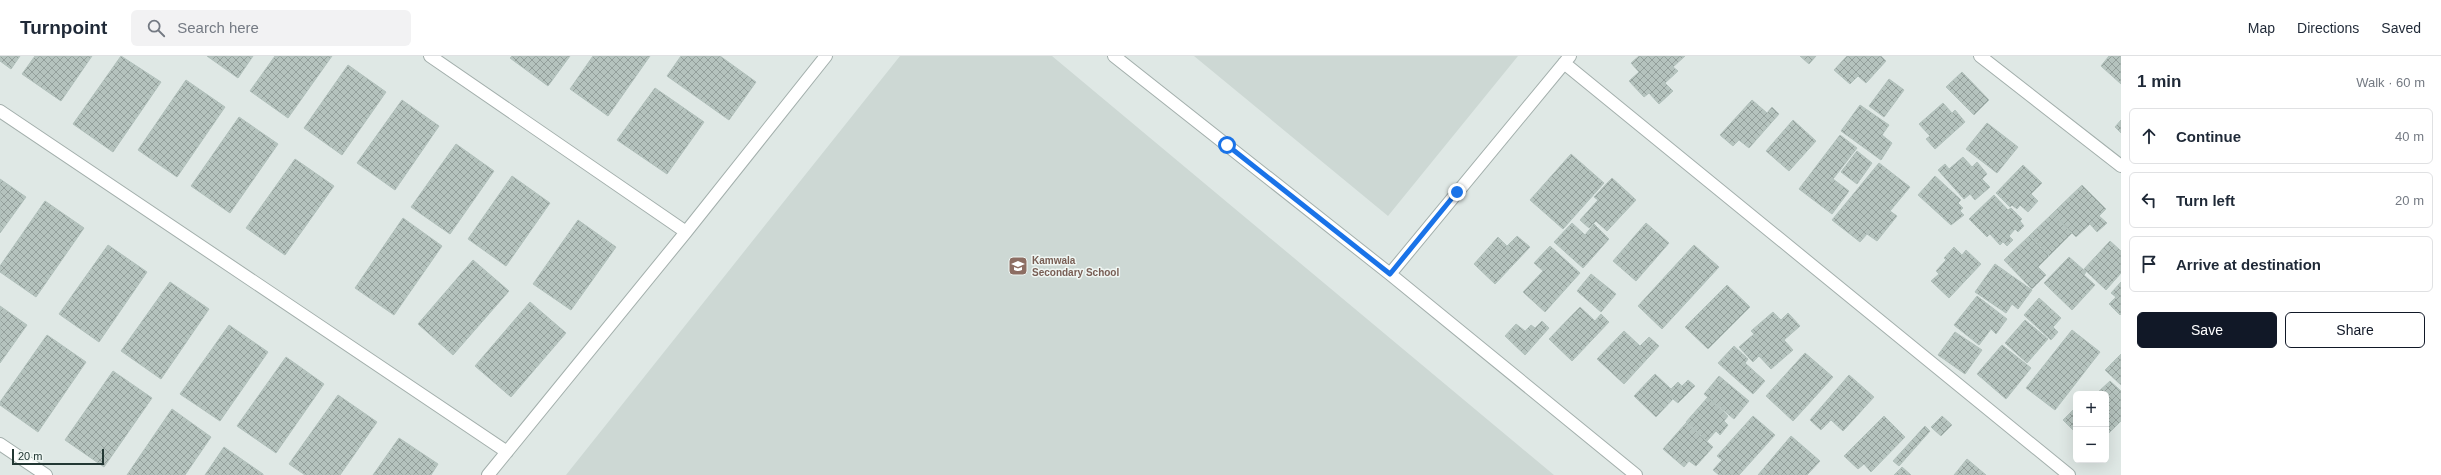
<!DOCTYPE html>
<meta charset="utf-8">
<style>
body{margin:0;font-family:Helvetica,sans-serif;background:#f2f2f3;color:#1f2937}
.controls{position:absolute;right:12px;bottom:12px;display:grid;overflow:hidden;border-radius:6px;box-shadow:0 4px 16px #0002}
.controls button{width:36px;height:36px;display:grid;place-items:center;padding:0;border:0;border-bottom:1px solid #e0e1e3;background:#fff;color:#1f2937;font:20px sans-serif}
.scale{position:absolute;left:12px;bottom:10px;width:92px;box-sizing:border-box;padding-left:4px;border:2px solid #223733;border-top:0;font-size:11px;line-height:14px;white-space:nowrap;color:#223733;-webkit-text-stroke:3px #eff6f3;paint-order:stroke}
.stop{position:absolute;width:12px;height:12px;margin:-9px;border:3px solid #1a73e8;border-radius:50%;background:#fff}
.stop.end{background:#1a73e8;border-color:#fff;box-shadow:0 1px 4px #0008}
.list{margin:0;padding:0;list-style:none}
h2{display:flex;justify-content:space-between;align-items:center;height:52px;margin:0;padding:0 16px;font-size:17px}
h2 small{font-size:13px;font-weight:400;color:#747a83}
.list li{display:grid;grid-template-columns:26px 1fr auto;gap:12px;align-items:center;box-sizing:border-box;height:56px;margin:0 8px 8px;padding:0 8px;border:1px solid #e0e1e3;border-radius:6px}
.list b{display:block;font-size:15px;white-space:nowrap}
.list em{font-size:13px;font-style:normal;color:#747a83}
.actions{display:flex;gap:8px;padding:12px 16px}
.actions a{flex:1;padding:9px 0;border:1px solid #111827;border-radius:6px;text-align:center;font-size:14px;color:#111827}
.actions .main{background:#111827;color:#fff}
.icon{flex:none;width:22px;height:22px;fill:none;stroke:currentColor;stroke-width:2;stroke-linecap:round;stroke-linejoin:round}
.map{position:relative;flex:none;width:2121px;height:419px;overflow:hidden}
header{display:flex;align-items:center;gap:24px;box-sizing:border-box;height:56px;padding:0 20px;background:#fff;border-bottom:1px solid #e0e1e3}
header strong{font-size:19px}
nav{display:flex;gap:22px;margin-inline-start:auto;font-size:14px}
.search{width:280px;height:36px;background:#f2f2f3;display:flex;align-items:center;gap:10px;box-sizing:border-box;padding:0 14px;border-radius:6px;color:#747a83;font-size:15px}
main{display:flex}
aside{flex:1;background:#fff}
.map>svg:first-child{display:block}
</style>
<header>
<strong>Turnpoint</strong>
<div class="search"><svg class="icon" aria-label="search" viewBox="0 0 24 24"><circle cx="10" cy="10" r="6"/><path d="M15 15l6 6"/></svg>Search here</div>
<nav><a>Map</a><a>Directions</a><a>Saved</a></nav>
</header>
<main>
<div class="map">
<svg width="2121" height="419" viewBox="0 0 2121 419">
<defs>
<pattern id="building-cross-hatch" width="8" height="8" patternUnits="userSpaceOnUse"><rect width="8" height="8" fill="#b5c3be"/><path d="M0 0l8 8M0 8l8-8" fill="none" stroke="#939f9b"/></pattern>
</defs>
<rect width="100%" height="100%" fill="#dfe8e5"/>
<path fill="#cdd8d4" d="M900 0H1052L1554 419H566Z
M1194 0H1518L1388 160Z"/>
<path fill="url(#building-cross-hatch)" stroke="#b2c1bc" d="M0 0H20L11 13 0 5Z
M35 0H92L61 45 22 18Z
M121 0 161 26 113 96 73 68Z
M207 0H253L238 22Z
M275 0H332L288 62 250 35Z
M512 0H570L548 30 510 2Z
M593 0H650L608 60 570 33Z
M681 0H720L756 26 729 64 667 20Z
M1639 0H1685L1673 11 1678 15 1665 27 1673 35 1659 48 1649 37 1644 41 1629 25 1639 16 1631 7Z
M1800 0H1816L1809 8Z
M1847 0H1881L1886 5 1866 27 1858 20 1850 28 1834 14Z
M2109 0H2121V28L2101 10Z
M348 9 386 36 342 99 304 72Z
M1962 16 1989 44 1974 59 1946 31Z
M1889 23 1904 34 1884 61 1869 50Z
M186 24 225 51 177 121 138 94Z
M655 32 704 66 667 118 617 84Z
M402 44 439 70 395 134 357 107Z
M1752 44 1767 57 1772 51 1779 58 1749 92 1739 84 1733 90 1720 79Z
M1943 47 1952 57 1955 54 1965 66 1935 93 1926 83 1930 80 1919 68Z
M1860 49 1889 69 1882 79 1892 87 1881 104 1841 75Z
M239 61 278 88 230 157 191 130Z
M1793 64 1816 85 1789 115 1766 95Z
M2121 64V77L2115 71Z
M1987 67 2018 91 1997 117 1966 93Z
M1840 79 1857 92 1833 123 1849 135 1832 158 1799 133Z
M456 88 494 115 450 178 411 151Z
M1857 95 1872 107 1857 128 1841 116Z
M1571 98 1604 127 1563 173 1530 144Z
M1963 101 1972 111 1977 106 1987 118 1982 123 1990 131 1975 144 1970 138 1964 143 1938 114 1945 108 1949 113Z
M295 103 334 130 285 199 246 172Z
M1879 107 1910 131 1890 155 1897 160 1877 185 1867 178 1860 186 1832 164Z
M2023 109 2042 127 2031 138 2038 145 2028 156 2020 149 2017 153 2012 149 2010 151 1996 137Z
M512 120 550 147 506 210 468 183Z
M1935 120 1961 144 1958 147 1963 152 1960 155 1964 159 1951 169 1918 139Z
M1612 122 1636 144 1607 175 1596 165 1589 172 1580 164 1598 144 1594 141Z
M0 123 26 141 0 177Z
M2082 129 2106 153 2099 160 2107 167 2097 176 2090 168 2076 181 2053 157Z
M1994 139 2008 154 2011 152 2022 163 2020 165 2024 170 2018 176 2015 173 2009 180 2013 184 2007 190 2003 186 2000 189 1990 178 1987 181 1969 163Z
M45 145 84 172 36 241 0 216V210Z
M2053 157 2072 177 2049 200 2029 180Z
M403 162 442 190 394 259 355 232Z
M578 164 616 191 571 254 533 228Z
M1572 167 1585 179 1594 168 1609 183 1583 212 1554 186Z
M1646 167 1669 187 1636 225 1613 205Z
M1517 180 1530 191 1495 228 1474 208 1498 181 1507 190Z
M2029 180 2049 200 2038 211 2046 219 2032 233 2004 204Z
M2110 185 2121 195V217L2106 234 2084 213Z
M108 189 147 216 99 286 59 258Z
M1694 189 1719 211 1662 273 1638 250Z
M1550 190 1580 217 1545 256 1523 236 1543 215 1534 207Z
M1954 191 1962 199 1966 194 1981 208 1949 242 1931 225 1939 218 1936 215 1946 204 1944 202Z
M2069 201 2086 216 2084 219 2095 229 2072 254 2044 227Z
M473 204 509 235 453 299 418 268Z
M1995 208 2032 234 2018 253 2012 248 2006 257 1975 236Z
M1591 218 1616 238 1601 256 1577 235Z
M170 226 209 253 161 323 121 295Z
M2121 226V258L2120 259 2109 248 2116 241 2111 237Z
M1727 229 1750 251 1708 293 1685 271Z
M1977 240 2007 263 1996 278 1991 273 1979 289 1954 269Z
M2039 242 2061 262 2053 271 2058 276 2051 284 2024 259Z
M530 246 566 277 511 341 475 310Z
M0 250 27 269 0 307Z
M1580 251 1595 265 1601 258 1609 266 1572 305 1549 283Z
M1773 256 1781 264 1788 257 1800 270 1784 284 1793 294 1771 313 1759 300 1753 306 1739 291 1754 278 1751 275Z
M2025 264 2048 283 2027 307 2005 287Z
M1542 265 1549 272 1525 299 1505 280 1516 268 1525 275 1531 269 1535 272Z
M229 269 268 296 220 365 180 338Z
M2072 274 2100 296 2055 354 2026 332Z
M1624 275 1640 290 1649 281 1659 290 1624 328 1597 303Z
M1955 276 1982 294 1965 318 1938 299Z
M47 279 86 306 38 376 0 349V346Z
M2002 289 2031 312 2006 343 1977 318Z
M1734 290 1748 303 1745 307 1765 325 1753 338 1718 307Z
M1805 297 1833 321 1793 365 1766 340Z
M2121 298V329L2105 314Z
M286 301 324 328 276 397 237 370Z
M113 315 152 342 104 411 65 384Z
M1655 318 1671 333 1678 326 1682 330 1688 324 1695 330 1678 347 1673 343 1656 361 1634 340Z
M1849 319 1874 341 1843 375 1831 364 1821 374 1810 364Z
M1719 320 1749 345 1734 363 1704 338Z
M2110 325 2121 335V365L2106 380V338H2096Z
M338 339 377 366 340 419H305L289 408Z
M1708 341 1728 360 1724 365 1728 369 1720 379 1716 375 1707 385 1686 366Z
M2076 351V377L2063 364Z
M172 353 211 381 185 419H127Z
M1753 360 1775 379 1739 419H1719L1713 414 1722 404 1717 400Z
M1884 360 1905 381 1871 416 1864 408 1858 413 1844 400Z
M1942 360 1952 369 1941 380 1931 371Z
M1686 367 1713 391 1696 410 1689 405 1684 411 1663 393Z
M1925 370 1930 375 1899 410 1893 405Z
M1791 380 1820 405 1807 419H1758Z
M399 382 438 408 431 419H373Z
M224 391 263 418V419H205Z
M1967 403 1986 419H1954Z
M1902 411 1911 419H1894Z"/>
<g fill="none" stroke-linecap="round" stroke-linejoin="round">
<g stroke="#a3afac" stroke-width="14">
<path id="minor" d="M430 0 686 176
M1114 0 1390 218 1636 419
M1980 0 2121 110
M1564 7 2069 419
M0 55 507 396
M1390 218 1570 0
M0 388 46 419
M488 419 686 176 826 0"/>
</g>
<use href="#minor" stroke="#fff" stroke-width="12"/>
</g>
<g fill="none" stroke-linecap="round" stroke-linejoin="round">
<path stroke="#1a73e8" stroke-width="5" d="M1227 89 1390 218 1457 136"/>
</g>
<defs>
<g id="school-square" transform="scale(1)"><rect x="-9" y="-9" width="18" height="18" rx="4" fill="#8d6e63" stroke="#eff6f3"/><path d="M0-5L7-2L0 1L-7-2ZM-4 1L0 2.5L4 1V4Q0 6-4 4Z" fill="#fff"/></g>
</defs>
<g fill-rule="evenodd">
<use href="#school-square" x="1018" y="210"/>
</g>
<g text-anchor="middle" stroke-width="3" stroke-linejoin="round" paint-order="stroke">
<g font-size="10" font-weight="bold" fill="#785e54" stroke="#eff6f3" text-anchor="start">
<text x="1032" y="208">Kamwala<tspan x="1032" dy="12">Secondary School</tspan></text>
</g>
</g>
</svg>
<div class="controls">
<button>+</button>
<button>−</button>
</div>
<div class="scale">20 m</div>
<div class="stop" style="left:1227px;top:89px"></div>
<div class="stop end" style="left:1457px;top:136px"></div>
</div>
<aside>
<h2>1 min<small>Walk · 60 m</small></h2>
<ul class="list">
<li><svg class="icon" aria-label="ahead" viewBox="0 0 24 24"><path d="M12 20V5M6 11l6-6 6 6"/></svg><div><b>Continue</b></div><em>40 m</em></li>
<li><svg class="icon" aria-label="left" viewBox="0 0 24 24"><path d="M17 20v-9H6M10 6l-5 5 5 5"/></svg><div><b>Turn left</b></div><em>20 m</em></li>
<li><svg class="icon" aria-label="arrive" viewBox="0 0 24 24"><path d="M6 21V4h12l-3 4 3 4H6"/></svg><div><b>Arrive at destination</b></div></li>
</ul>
<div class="actions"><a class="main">Save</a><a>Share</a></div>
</aside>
</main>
